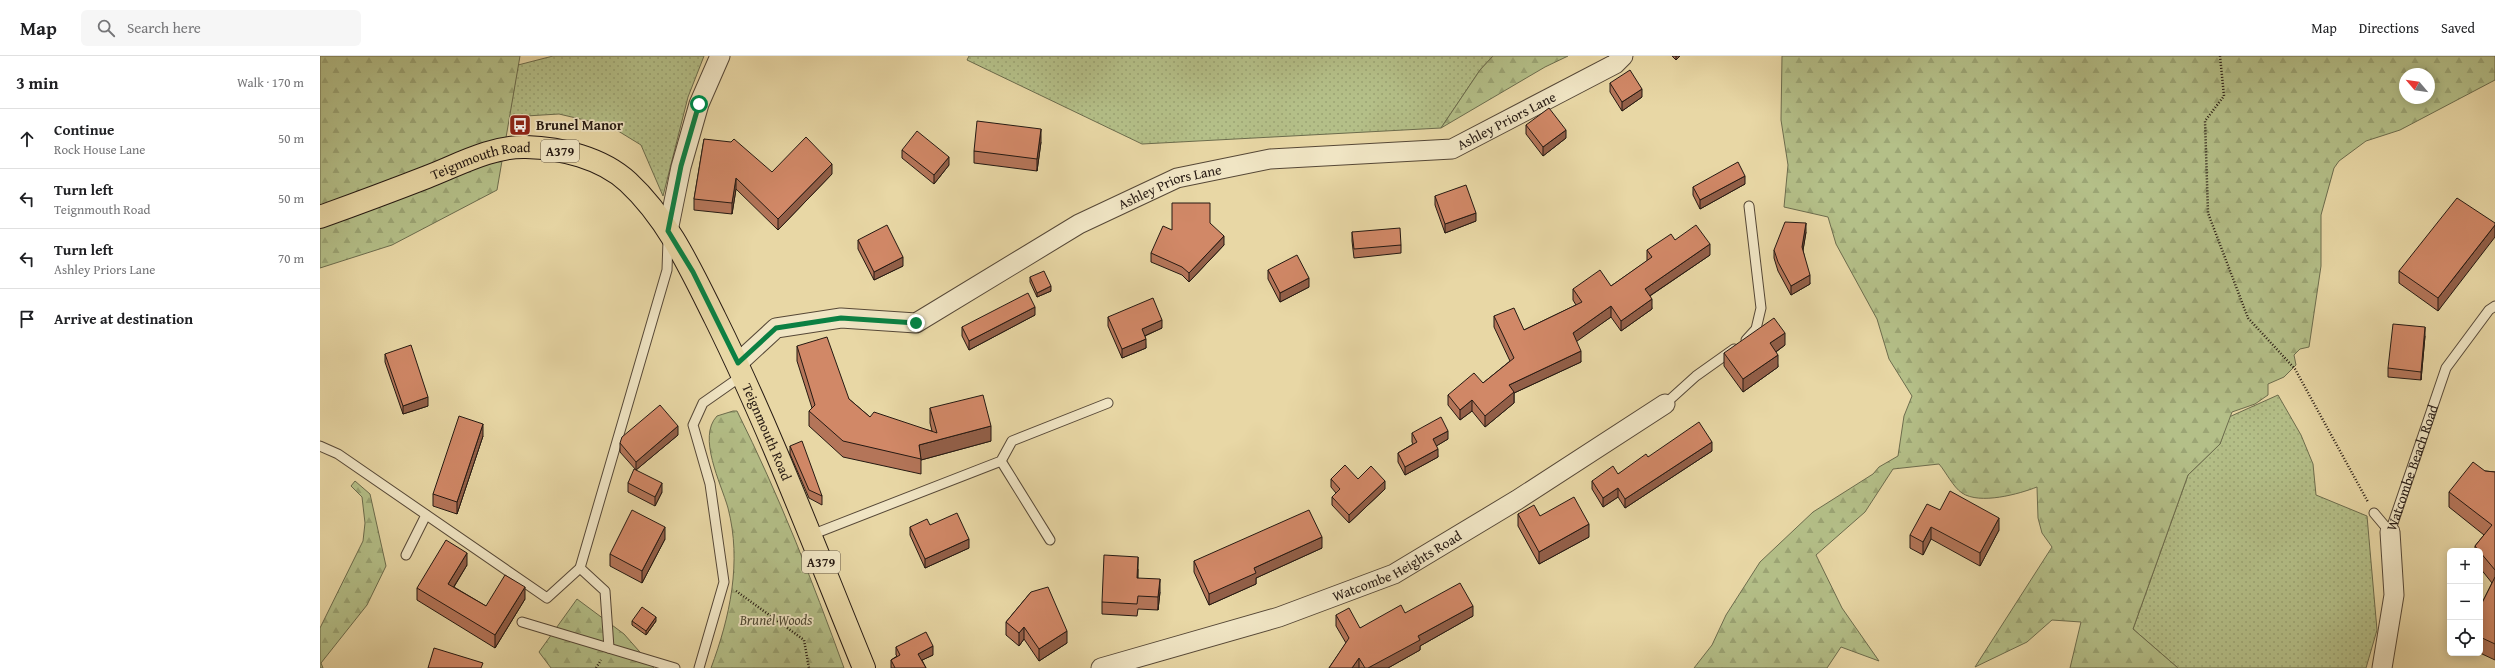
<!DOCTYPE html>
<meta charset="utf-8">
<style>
body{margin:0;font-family:"Gentium Book Plus",serif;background:#f6f6f6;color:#202124}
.controls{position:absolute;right:12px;bottom:12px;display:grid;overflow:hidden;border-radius:6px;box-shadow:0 2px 10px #0003}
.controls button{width:36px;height:36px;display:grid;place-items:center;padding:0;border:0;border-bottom:1px solid #e0e0e0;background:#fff;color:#202124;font:20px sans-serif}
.compass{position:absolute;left:2079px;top:12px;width:36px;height:36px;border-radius:50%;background:#fff;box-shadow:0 2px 10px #0003;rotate:299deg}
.stop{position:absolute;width:12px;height:12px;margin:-9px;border:3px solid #0b8043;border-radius:50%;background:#fff}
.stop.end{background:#0b8043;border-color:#fff;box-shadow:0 1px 4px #0008}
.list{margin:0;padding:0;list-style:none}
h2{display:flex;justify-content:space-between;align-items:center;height:52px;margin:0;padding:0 16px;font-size:17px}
h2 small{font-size:13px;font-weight:400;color:#757577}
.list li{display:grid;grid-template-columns:26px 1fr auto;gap:12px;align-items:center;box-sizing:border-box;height:60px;padding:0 16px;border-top:1px solid #e0e0e0}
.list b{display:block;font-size:15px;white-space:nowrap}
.list p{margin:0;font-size:13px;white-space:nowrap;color:#757577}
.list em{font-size:13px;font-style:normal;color:#757577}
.icon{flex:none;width:22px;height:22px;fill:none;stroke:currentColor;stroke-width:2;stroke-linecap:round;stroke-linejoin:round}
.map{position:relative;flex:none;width:2175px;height:612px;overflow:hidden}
header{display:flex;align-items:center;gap:24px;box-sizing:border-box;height:56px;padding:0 20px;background:#fff;border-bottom:1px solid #e0e0e0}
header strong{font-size:19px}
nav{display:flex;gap:22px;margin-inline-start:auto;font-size:14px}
.search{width:280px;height:36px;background:#f6f6f6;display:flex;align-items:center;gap:10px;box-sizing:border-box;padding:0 14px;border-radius:6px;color:#757577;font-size:15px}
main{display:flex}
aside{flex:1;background:#fff}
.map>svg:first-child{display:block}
</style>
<header>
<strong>Map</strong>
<div class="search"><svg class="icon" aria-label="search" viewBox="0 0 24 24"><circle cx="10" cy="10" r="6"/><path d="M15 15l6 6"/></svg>Search here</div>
<nav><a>Map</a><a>Directions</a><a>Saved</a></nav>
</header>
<main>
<aside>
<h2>3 min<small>Walk · 170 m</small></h2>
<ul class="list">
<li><svg class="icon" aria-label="ahead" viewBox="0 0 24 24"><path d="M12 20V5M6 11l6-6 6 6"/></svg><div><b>Continue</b><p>Rock House Lane</p></div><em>50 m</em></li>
<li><svg class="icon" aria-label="left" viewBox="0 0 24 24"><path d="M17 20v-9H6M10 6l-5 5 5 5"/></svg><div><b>Turn left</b><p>Teignmouth Road</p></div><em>50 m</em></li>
<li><svg class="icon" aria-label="left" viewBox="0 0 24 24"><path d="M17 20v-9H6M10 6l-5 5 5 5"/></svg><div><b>Turn left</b><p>Ashley Priors Lane</p></div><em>70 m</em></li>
<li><svg class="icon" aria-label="arrive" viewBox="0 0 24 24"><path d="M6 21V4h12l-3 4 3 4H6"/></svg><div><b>Arrive at destination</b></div></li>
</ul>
</aside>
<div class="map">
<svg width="2175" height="612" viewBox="0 0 2175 612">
<defs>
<pattern id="grass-dots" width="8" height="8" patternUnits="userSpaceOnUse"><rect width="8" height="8" fill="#b4bf88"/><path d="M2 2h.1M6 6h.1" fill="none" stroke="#9ba474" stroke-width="1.8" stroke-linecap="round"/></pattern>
<pattern id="forest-firs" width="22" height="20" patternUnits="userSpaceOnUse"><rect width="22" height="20" fill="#b4bf88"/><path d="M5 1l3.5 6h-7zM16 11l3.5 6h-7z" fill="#9ba474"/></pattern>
</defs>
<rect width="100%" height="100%" fill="#e8d7a5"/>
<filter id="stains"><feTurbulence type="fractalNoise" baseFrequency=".005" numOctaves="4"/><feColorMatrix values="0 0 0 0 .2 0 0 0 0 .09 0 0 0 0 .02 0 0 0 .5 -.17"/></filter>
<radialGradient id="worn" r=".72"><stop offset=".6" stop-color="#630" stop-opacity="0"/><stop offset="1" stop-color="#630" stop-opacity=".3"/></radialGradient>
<path fill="url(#grass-dots)" stroke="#6c6c4d" d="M233 0H384L368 41 343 140 321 89 290 70 239 58 189 61 198 9Z
M649 0H1173L1160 14 1121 72 822 88 647 4Z
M1958 339 1981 379 1993 408 1996 439 2047 460 2057 574 2046 612H1858L1813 573 1868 419 1900 388 1909 361Z"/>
<path fill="url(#forest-firs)" stroke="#6c6c4d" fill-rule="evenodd" d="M0 0H200L177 134 72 189 0 212Z
M1173 0H1248L1225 11 1121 72 1160 14Z
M1462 0H2175V24L2080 74 2046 85 2019 105 2014 112 2001 159V210L1989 291 1980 293 1974 299 1976 309 1964 321 1948 328V339L1935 348 1912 356 1900 388 1868 419 1813 573 1858 612H1750L1761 566 1732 564 1707 586 1655 611 1732 491 1722 477 1718 462 1717 431C1699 438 1660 449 1642 437 1633 431 1626 416 1619 408L1573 413 1545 456 1496 499 1522 552 1559 605 1521 591 1507 612H1374L1392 589 1406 559 1440 506 1493 456 1553 418 1559 411 1578 400 1584 360 1592 340 1569 303 1557 263 1516 188 1508 161 1464 151 1468 109 1461 64ZM2085 18H2109V42H2085Z
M413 355H417C459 439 492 524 524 612H391C410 561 422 506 408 452 401 427 377 381 397 360Z
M35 425 50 438 66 510 47 549 1 607 3 612H0V572L43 485 45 467 42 441 31 430Z
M257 543 304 578 334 612H231L219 596Z"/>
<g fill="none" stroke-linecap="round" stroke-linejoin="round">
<g stroke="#564837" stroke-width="11">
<g id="lane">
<path d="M1426 284 1436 273 1441 252 1429 150"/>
<path d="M1345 348 1376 320 1414 293"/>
<path d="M0 390 18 398 227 542 260 512 347 214 348 184"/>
<path d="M681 405 730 484"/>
<path d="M2054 457 2070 476"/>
<path id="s1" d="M2070 476 2126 312 2169 254 2175 250"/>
<path d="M491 479 681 405 692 385 788 347"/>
<path d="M86 499 106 459"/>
<path d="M260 512 285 535 289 592"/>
<path d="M202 566 355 612"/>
<path d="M379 612 404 526 390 428 373 369 383 347 423 319"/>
</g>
</g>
<g stroke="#564837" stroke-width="21">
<g id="street">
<path d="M348 175 361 111 379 48 400 0"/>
<path id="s2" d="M418 307 456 272 521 262 596 267 759 168 857 122 950 103 1132 93 1295 8 1303 0"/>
<path id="s3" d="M781 612 959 561 1074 518 1197 444 1345 348"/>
<path d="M2062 612 2074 539 2070 476"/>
</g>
</g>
<g stroke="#251912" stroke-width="24">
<g id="primary">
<path id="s4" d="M0 161C36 148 71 135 107 121 138 109 172 90 206 91 241 92 282 102 308 126 348 163 371 214 395 262 451 375 496 495 544 612"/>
</g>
</g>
<path stroke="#251912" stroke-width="2.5" stroke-dasharray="1 2" stroke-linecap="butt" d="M1900 0 1904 40 1885 65 1888 157 1928 262 1975 313 2048 446
M416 535 484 584 489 612
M276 612 281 604"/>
<use href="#lane" stroke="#f0e5c4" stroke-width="9"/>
<use href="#street" stroke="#f0e5c4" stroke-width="19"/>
<use href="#primary" stroke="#e8d7a5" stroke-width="22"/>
</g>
<path fill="#b47559" stroke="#251912" d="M1352 0H1360L1356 4Z
M1290 27 1322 41 1302 55 1290 36Z
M1206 69 1246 82 1223 100 1206 78Z
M384 83 452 116 512 118 458 174 416 133 412 158 374 154V143Z
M721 86 717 115 654 107V95Z
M582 94 629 109 614 128 582 102Z
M1425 128 1380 153 1373 139V131Z
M1115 140 1156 165 1125 177 1115 149Z
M890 167 904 189 869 226 862 219 831 206V197L852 174Z
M2175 167 2118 255 2079 227V215Z
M1032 176 1081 189V197L1034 202 1032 185Z
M1486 176 1483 194 1490 228 1471 239 1458 215 1454 202V194Z
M538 184 583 210 554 224 538 193Z
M1355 184 1390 199 1330 240 1332 253 1301 275 1291 261 1256 285 1261 306 1194 337V347L1165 371 1152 355 1140 364 1128 349V339L1163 327 1190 305 1174 271V260L1204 274 1256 249 1253 244V233L1291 230 1327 205V194Z
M948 214 989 231 960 246 948 223Z
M710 221 731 235 717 241 710 226Z
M715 259 649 294 642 280V271Z
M788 261 842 272 825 280 826 292 802 302 788 270Z
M2105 280 2101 324 2068 321V312Z
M1465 289 1456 296 1458 311 1423 336 1404 310V297Z
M477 290 529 343 550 361 612 375 610 367V352L671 385 601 404V418L523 401 489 370V355L492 352 477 305Z
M65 298 108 350 83 358 65 306Z
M1092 377 1128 383 1116 390 1118 401 1085 419 1078 406V397L1093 388 1092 386Z
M358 379 316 414 342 436 335 450 308 436V427L316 414 300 396V387Z
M163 380 137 458 113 450V438Z
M470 390 502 440V449L489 442 470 398Z
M1392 395 1305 452 1298 441 1283 451 1272 433V425L1298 418 1328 401Z
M2165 415 2175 416V604L2160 597V551L2172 527 2160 512V495H2155V490L2164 479 2129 451V436Z
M1011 423H1038L1065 433 1029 467 1012 449V441L1016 437 1011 431Z
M1620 454 1679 474 1660 510 1611 483 1603 499 1590 492V479Z
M1198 458 1220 460 1269 481 1219 508 1198 470Z
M610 469 649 492 605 512 590 479V471Z
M345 483 322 527 290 510V498Z
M1002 492 936 522V528L889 549 874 516V505Z
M147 509 134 531 166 550 205 543 175 592 97 544V532Z
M818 513V522L840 536 838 554 818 553 817 560 782 558V546Z
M711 536 747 587 719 605 704 583 699 590 686 579V566Z
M1085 557 1153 560 1100 590V594L1068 612H1009L1026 587 1016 570V559L1040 572Z
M312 565H336L326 579 312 569Z
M576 591 613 599 602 604 606 612H571V604L577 600 576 599Z"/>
<path fill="#925f48" stroke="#251912" d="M1356 0H1360L1356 4Z
M1322 33V41L1302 55V46Z
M721 73V86L717 115V103Z
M1246 74V82L1223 100V91Z
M629 101V109L614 128V119Z
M512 108V118L458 174V163Z
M1425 120V128L1380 153V144Z
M416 122V133L412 158V147Z
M1156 157V165L1125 177V168Z
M1486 167V176L1482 200V191Z
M2175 169V181L2118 255V242Z
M904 180V189L869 226V217Z
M1390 188V199L1325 243V233Z
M583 201V210L554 224V216Z
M1490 219V228L1471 239V230Z
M989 222V231L960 246V237Z
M731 230V235L717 241V237Z
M1332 243V253L1301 275V265Z
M1291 250V261L1253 288V277Z
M715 251V259L649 294V285Z
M842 264V272L822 281V273Z
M2105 271V280L2101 324V316Z
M1465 277V289L1450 300V287Z
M826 283V292L802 302V293Z
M1261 295V306L1194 337V347L1165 371V360L1189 329Z
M1458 299V311L1423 336V323Z
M108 341V350L83 358V350Z
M1152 344V355L1140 364V354Z
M163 368V380L137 458V446Z
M358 370V379L316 414V406Z
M671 370V385L601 404 599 389Z
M1128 375V383L1113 392V383Z
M1392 386V395L1305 452V443Z
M1118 393V401L1085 419V411Z
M1065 425V433L1029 467V459Z
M342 427V436L335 450V441Z
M1298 432V441L1283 451V442Z
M1679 462V474L1660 510V497Z
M1269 468V481L1219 508V496Z
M345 471V483L322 527V515Z
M1611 471V483L1603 499V486Z
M1002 481V492L936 522V528L889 549V538L934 512Z
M649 483V492L605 512V503Z
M147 497V509L128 540V528Z
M818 501V513L817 534V522Z
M840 523V536L838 554V541Z
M205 531V543L175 592V579Z
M1153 550V560L1100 590V594L1068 612H1048L1098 580Z
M336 561V565L326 579V575Z
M704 571V583L699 590V577Z
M747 575V587L719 605V593Z
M613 590V599L598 606V598Z
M1039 602V612H1032Z"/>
<path fill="#d18867" stroke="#251912" d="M1310 14 1322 33 1302 46 1290 27Z
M1229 52 1246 74 1223 91 1206 69Z
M657 65 721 73 717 103 654 95Z
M597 75 629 101 614 119 582 94Z
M486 81 512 108 458 163 416 122 412 147 374 143 384 83 411 86 414 83 452 116Z
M1418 106 1425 120 1380 144 1373 131Z
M1146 129 1156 157 1125 168 1115 140Z
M2137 142 2175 167V169L2118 242 2079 215Z
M852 147H890V167L904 180 869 217 862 211 831 197 843 170 852 174Z
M1465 166 1486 167 1482 191 1490 219 1471 230 1458 206 1454 194Z
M567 169 583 201 554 216 538 184Z
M1376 169 1390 188 1325 233 1332 243 1301 265 1291 250 1253 277 1261 295 1189 329 1194 336 1165 360 1152 344 1140 354 1128 339 1154 317 1163 327 1194 302 1174 260 1194 252 1204 274 1262 246 1253 233 1280 214 1291 230 1332 201 1327 194 1351 178 1355 184Z
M1080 172 1081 189 1034 193 1032 176Z
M977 199 989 222 960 237 948 214Z
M724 215 731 230 717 237 710 221Z
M708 237 715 251 649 285 642 271Z
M833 242 842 264 822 273 826 283 802 293 788 261Z
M1454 262 1465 277 1450 287 1458 299 1423 323 1404 297Z
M2073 268 2105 271 2101 316 2068 312Z
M507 281 529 343 550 361 554 356 617 377 610 352 663 339 671 370 599 389 601 403 523 385 489 355 495 349 477 290Z
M91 289 108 341 83 350 65 298Z
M340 349 358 370 316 406 300 387 302 381Z
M139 360 163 368 137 446 113 438Z
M1121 361 1128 375 1113 383 1118 393 1085 411 1078 397 1097 386 1092 377Z
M1379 366 1392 386 1305 443 1298 432 1283 442 1272 425 1293 410 1298 418 1326 398 1328 401Z
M482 385 502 440 489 434 470 390Z
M2153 406 2165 415 2175 416V514L2160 496V495H2159L2155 490 2172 469 2129 436Z
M1025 409 1038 423 1051 410 1065 425 1029 459 1012 441 1020 433 1011 423Z
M314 413 342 427 335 441 308 427Z
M1630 435 1679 462 1660 497 1611 471 1603 486 1590 479 1607 448 1620 454Z
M1254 441 1269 468 1219 496 1198 458 1214 449 1220 460Z
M312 454 345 471 322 515 290 498Z
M989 454 1002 481 934 512 936 517 889 538 874 505Z
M637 457 649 483 605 503 590 471 607 463 610 469Z
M126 484 147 497 128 528 166 550 185 519 205 531 175 579 97 532Z
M784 499 818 501 817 522 840 523 838 541 818 540 817 548 782 546Z
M2175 521V588L2160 581V551Z
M1140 527 1153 550 1098 580 1100 584 1048 612H1045L1039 602 1032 612H1009L1029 582 1016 559 1029 552 1040 572 1081 549 1085 557Z
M728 531 747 575 719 593 704 571 699 577 686 566 711 536Z
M322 551 336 561 326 575 312 565Z
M606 576 613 590 598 598 606 612H575L571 604 580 599 576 591Z
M114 592 163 607 161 612H108Z"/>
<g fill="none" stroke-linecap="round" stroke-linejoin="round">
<path stroke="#0b8043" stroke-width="5" d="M379 48 361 110 348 175 373 216 418 307 456 272 521 262 596 267"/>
</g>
<defs>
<g id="bus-square" transform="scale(1.15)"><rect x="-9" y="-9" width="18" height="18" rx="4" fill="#8f2418" stroke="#f0e5c4"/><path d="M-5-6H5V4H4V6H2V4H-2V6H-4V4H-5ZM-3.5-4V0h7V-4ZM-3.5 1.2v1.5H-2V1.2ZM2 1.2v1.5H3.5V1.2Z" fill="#fff"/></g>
</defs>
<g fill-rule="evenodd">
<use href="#bus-square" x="200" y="69"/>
</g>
<g text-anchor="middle" stroke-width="3.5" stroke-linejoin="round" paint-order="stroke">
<g fill="#f0e5c4" stroke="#625647" stroke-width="1">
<rect x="221" y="84" width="38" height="22" rx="3"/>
<rect x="482" y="495" width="38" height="22" rx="3"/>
</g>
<g font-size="13" font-weight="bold" fill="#251912">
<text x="240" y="100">A379</text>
<text x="501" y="511">A379</text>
</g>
<g font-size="14" fill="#251912" stroke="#f0e5c4">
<text dy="5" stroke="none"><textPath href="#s2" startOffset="830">Ashley Priors Lane</textPath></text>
<text dy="5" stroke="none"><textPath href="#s4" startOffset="171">Teignmouth Road</textPath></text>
<text dy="5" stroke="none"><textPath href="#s2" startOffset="482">Ashley Priors Lane</textPath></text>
<text dy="5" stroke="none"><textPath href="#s4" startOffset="616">Teignmouth Road</textPath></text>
<text dy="5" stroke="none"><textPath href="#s1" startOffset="68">Watcombe Beach Road</textPath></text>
<text dy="5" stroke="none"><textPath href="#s3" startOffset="314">Watcombe Heights Road</textPath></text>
</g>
<g font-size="14" font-weight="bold" fill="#251912" stroke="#f0e5c4" text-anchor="start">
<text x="216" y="74">Brunel Manor</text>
</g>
<g font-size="14" font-style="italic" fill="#504b35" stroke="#f0e5c4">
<text x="456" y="569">Brunel Woods</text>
</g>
</g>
<rect width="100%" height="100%" filter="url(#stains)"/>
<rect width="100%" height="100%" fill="url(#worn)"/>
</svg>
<div class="controls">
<button>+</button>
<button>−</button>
<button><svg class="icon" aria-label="locate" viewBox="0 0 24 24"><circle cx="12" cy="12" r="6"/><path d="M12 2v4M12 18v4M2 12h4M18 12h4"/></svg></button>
</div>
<svg class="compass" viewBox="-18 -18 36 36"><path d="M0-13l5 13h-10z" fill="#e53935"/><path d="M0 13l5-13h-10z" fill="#757577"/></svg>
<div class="stop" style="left:379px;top:48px"></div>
<div class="stop end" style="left:596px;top:267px"></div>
</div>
</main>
